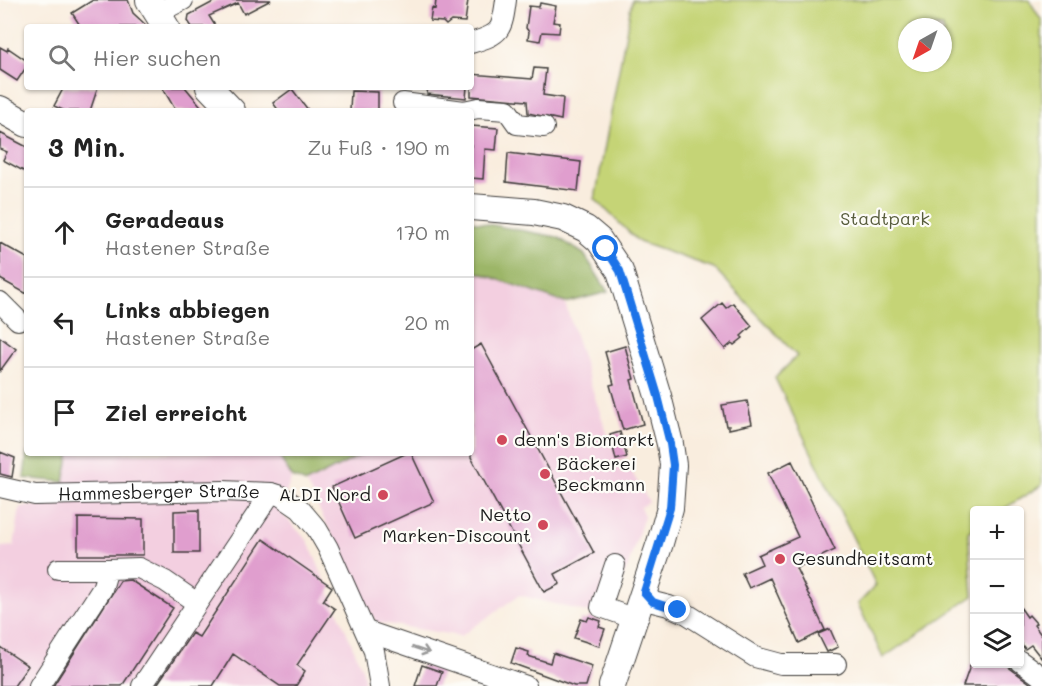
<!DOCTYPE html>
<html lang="de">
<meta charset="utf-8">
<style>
body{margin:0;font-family:Mali,sans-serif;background:#f6f6f6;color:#222}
.controls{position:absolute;right:18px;bottom:18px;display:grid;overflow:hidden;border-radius:6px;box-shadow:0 2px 4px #0004}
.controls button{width:54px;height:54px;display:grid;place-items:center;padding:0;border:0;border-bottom:2px solid #e0e0e0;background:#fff;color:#222;font:30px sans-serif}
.compass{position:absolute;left:898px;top:18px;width:54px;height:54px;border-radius:50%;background:#fff;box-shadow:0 2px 4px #0004;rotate:220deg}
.stop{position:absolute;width:18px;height:18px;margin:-14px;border:4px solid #1a73e8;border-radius:50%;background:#fff}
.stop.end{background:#1a73e8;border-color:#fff;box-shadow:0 2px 6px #0008}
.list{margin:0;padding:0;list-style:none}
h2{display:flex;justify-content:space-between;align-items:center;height:78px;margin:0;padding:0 24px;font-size:26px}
h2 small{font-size:20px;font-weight:400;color:#767676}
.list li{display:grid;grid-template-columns:39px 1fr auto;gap:18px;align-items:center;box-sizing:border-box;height:90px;padding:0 24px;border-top:2px solid #e0e0e0}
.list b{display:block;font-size:22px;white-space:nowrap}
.list p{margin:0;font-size:20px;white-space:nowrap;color:#767676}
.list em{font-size:20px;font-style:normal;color:#767676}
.icon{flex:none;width:33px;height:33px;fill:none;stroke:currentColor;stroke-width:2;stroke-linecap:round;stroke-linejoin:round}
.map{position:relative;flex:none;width:1042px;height:686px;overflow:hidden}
.search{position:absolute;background:#fff;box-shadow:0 2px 4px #0004;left:24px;top:24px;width:450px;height:66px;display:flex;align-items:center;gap:15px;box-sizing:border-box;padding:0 21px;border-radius:6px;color:#767676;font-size:22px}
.panel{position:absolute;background:#fff;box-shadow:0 2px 4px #0004;left:24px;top:108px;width:450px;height:348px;border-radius:6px}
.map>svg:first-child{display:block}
</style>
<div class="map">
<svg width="1042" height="686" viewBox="0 0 1042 686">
<rect width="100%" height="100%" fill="#fdfcf7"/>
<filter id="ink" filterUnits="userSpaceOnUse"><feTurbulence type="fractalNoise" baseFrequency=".0167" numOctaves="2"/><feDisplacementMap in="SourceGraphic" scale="12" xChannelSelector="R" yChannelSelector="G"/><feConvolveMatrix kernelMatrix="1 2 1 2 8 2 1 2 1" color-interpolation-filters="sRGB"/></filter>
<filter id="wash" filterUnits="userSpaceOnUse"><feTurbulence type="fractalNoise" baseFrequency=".008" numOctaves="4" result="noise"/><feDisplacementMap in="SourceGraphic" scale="24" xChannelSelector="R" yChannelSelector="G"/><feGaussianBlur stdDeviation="1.35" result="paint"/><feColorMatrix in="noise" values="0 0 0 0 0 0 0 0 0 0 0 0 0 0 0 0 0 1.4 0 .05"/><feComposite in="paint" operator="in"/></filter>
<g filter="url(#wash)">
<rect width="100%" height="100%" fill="#f9edde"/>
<path fill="#f3cfe0" d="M471 270 565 303 596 401 621 473 630 469 649 502 640 507 644 516 628 566 606 617 519 595 461 636 375 622 306 483 365 453H471Z
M70 453H277L292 477 279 511 308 541 363 671 365 686H0V547L14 546 20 507 59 504Z"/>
<path fill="#c5d476" stroke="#707849" stroke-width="1.5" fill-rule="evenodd" d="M632 0H1029L1042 21V485L1002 510H974V528L968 532 973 596 883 658 858 604 876 585 775 378 797 356 714 268 639 242 595 199ZM907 27H943V63H907Z"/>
<path fill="#9cb667" stroke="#5c6942" stroke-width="1.5" d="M471 221 557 237 584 254 608 292 565 303 471 270Z
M27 453H70L64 482 24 478Z
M277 453H365L306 483 292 477Z"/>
<g id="blocks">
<path fill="#e09ece" d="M93 0H128L133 13 148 27H81L72 13Z
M217 0H271L244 14 238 3 209 16 216 27H192L188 21 189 15Z
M436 0H468L465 22 451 21 446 25 443 22 430 21 432 8 435 9Z
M540 3 556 6 553 22 560 23 559 33 542 32 540 41 528 39 529 32 526 28 529 6 539 7Z
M0 47 7 51 8 48 27 61V66L17 81 0 70Z
M534 68 546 69 543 95 563 98 561 120 528 113 527 101 471 96V74L532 79Z
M64 87H98L90 111H65L54 106Z
M162 87H185L205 111H176Z
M428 87H467L466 98 427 94Z
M292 89 302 102 309 111H279L273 103Z
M351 91 378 92V111H350Z
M471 126 498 128 496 150 485 149 483 179 471 178Z
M0 133 27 147V173L3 160 7 152 0 149Z
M508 153 581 162 578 191 506 182Z
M0 243 27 258V294L0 279Z
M722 303 726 308 733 303 752 326 741 336 743 338 734 345 732 343 725 349 702 320Z
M0 337 16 349 0 371Z
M481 344 594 553 555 574 560 584 544 592 471 457V350Z
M625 346 634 379 631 380 643 424 623 430 610 385 614 384 605 352Z
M747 401 752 424 729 429V426H726L722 405Z
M620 432 627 457 616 460 610 435Z
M0 452 15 458 12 477 0 474Z
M407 453H411L434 502 355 538 332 487Z
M792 461 835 550 796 568 825 630 799 643 770 578 749 588 742 573 762 564 758 555 798 537 768 473Z
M199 510V553H174V511Z
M78 518 143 519V555H78Z
M263 539 332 587 323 601 335 609 297 665 305 671 296 686H280L233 654 213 686H156L192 633 199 637Z
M130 580 173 608 122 686H53L120 581Z
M1020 607 1027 617 1029 615 1036 623 1034 625 1042 636V659L1031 645 1025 649 1020 642Z
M589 617 601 621 599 627 605 629 599 646 574 638 581 619 587 621Z
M830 629 838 647 827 652 818 634Z
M0 647 28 666 14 686H0Z
M516 648 529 652 528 656 550 663 553 653 592 666 586 686H574L511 663Z
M971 663H1003L1034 686H963Z
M422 665 442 672 437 686H415Z"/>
</g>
</g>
<g filter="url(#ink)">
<use href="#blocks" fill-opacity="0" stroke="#3d3b39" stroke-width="1.5"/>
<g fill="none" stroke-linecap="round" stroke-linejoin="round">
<g stroke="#3d3b39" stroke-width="22">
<g id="minor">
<path d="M157 13 183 0"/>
<path d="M471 43C501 34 502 31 506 0"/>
<path d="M403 103 464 111 478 108 507 110 517 124 544 127"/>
<path d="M0 302 18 320"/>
<path id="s1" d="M0 487 35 495 223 491 271 493 281 496 300 509 317 529 328 548 374 651 380 686"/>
<path d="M615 565 601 607 635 619"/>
<path d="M58 569H108"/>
<path d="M644 592 653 602 669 606 687 614 755 657 781 664H836"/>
<path d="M366 631 526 686"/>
<path d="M1020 661 1042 677"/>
<path d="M39 686 102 589 108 569 139 568 165 581 197 603"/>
<path d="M142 686 271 493"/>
</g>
</g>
<g stroke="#3d3b39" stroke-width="28">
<path id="major" d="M149 0 166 27
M209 87 232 111
M0 109 27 124
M471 207 534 212 563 218 586 229 599 240 620 271 658 396 670 444 673 465 670 508 660 543 612 686"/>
</g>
<use href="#minor" stroke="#fff" stroke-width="20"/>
<use href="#major" stroke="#fff" stroke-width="26"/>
</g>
<defs><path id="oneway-shaft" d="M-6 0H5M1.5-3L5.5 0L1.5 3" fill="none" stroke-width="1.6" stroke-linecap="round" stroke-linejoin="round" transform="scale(1.5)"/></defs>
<use stroke="#999" href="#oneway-shaft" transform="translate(421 650) rotate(19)"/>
</g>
<g fill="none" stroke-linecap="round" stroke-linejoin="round" filter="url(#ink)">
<path stroke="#1a73e8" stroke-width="8" d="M606 249 620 271 658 396 670 444 673 465 670 508 644 592 653 602 678 610"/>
</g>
<g fill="#d1495b" stroke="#fdfcf7" stroke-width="2">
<circle cx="502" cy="440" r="6"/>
<circle cx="545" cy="474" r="6"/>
<circle cx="383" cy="495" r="6"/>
<circle cx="543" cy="525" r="6"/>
<circle cx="780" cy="559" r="6"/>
</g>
<g text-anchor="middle" stroke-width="4.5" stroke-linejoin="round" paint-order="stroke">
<g font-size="18" fill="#575c3c" stroke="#fdfcf7">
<text x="885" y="225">Stadtpark</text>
</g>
<g font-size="18" fill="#1c1c1c" stroke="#fdfcf7" text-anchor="start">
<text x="514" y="446">denn's Biomarkt</text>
<text x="557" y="470">Bäckerei<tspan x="557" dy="21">Beckmann</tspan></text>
<text x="371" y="501" text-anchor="end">ALDI Nord</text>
<text x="531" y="521" text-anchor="end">Netto<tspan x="531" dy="21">Marken-Discount</tspan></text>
<text x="792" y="565">Gesundheitsamt</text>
</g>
<g font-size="18" fill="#1c1c1c" stroke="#fdfcf7">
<text dy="6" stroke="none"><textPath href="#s1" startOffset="160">Hammesberger Straße</textPath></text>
</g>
</g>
</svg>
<div class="controls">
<button>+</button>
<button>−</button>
<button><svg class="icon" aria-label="layers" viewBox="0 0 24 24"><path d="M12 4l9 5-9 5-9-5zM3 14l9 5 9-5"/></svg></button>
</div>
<svg class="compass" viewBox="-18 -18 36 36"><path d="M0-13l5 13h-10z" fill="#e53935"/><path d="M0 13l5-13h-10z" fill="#767676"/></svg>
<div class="stop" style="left:606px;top:249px"></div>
<div class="stop end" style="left:678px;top:610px"></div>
<div class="search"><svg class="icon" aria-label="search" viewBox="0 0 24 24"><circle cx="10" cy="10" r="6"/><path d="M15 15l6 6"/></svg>Hier suchen</div>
<section class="panel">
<h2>3 Min.<small>Zu Fuß · 190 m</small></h2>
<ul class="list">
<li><svg class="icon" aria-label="ahead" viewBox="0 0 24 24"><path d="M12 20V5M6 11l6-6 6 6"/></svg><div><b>Geradeaus</b><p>Hastener Straße</p></div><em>170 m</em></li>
<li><svg class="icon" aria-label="left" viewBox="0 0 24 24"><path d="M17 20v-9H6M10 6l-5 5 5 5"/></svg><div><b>Links abbiegen</b><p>Hastener Straße</p></div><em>20 m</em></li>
<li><svg class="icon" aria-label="arrive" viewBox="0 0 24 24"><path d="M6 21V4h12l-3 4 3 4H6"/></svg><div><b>Ziel erreicht</b></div></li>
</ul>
</section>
</div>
